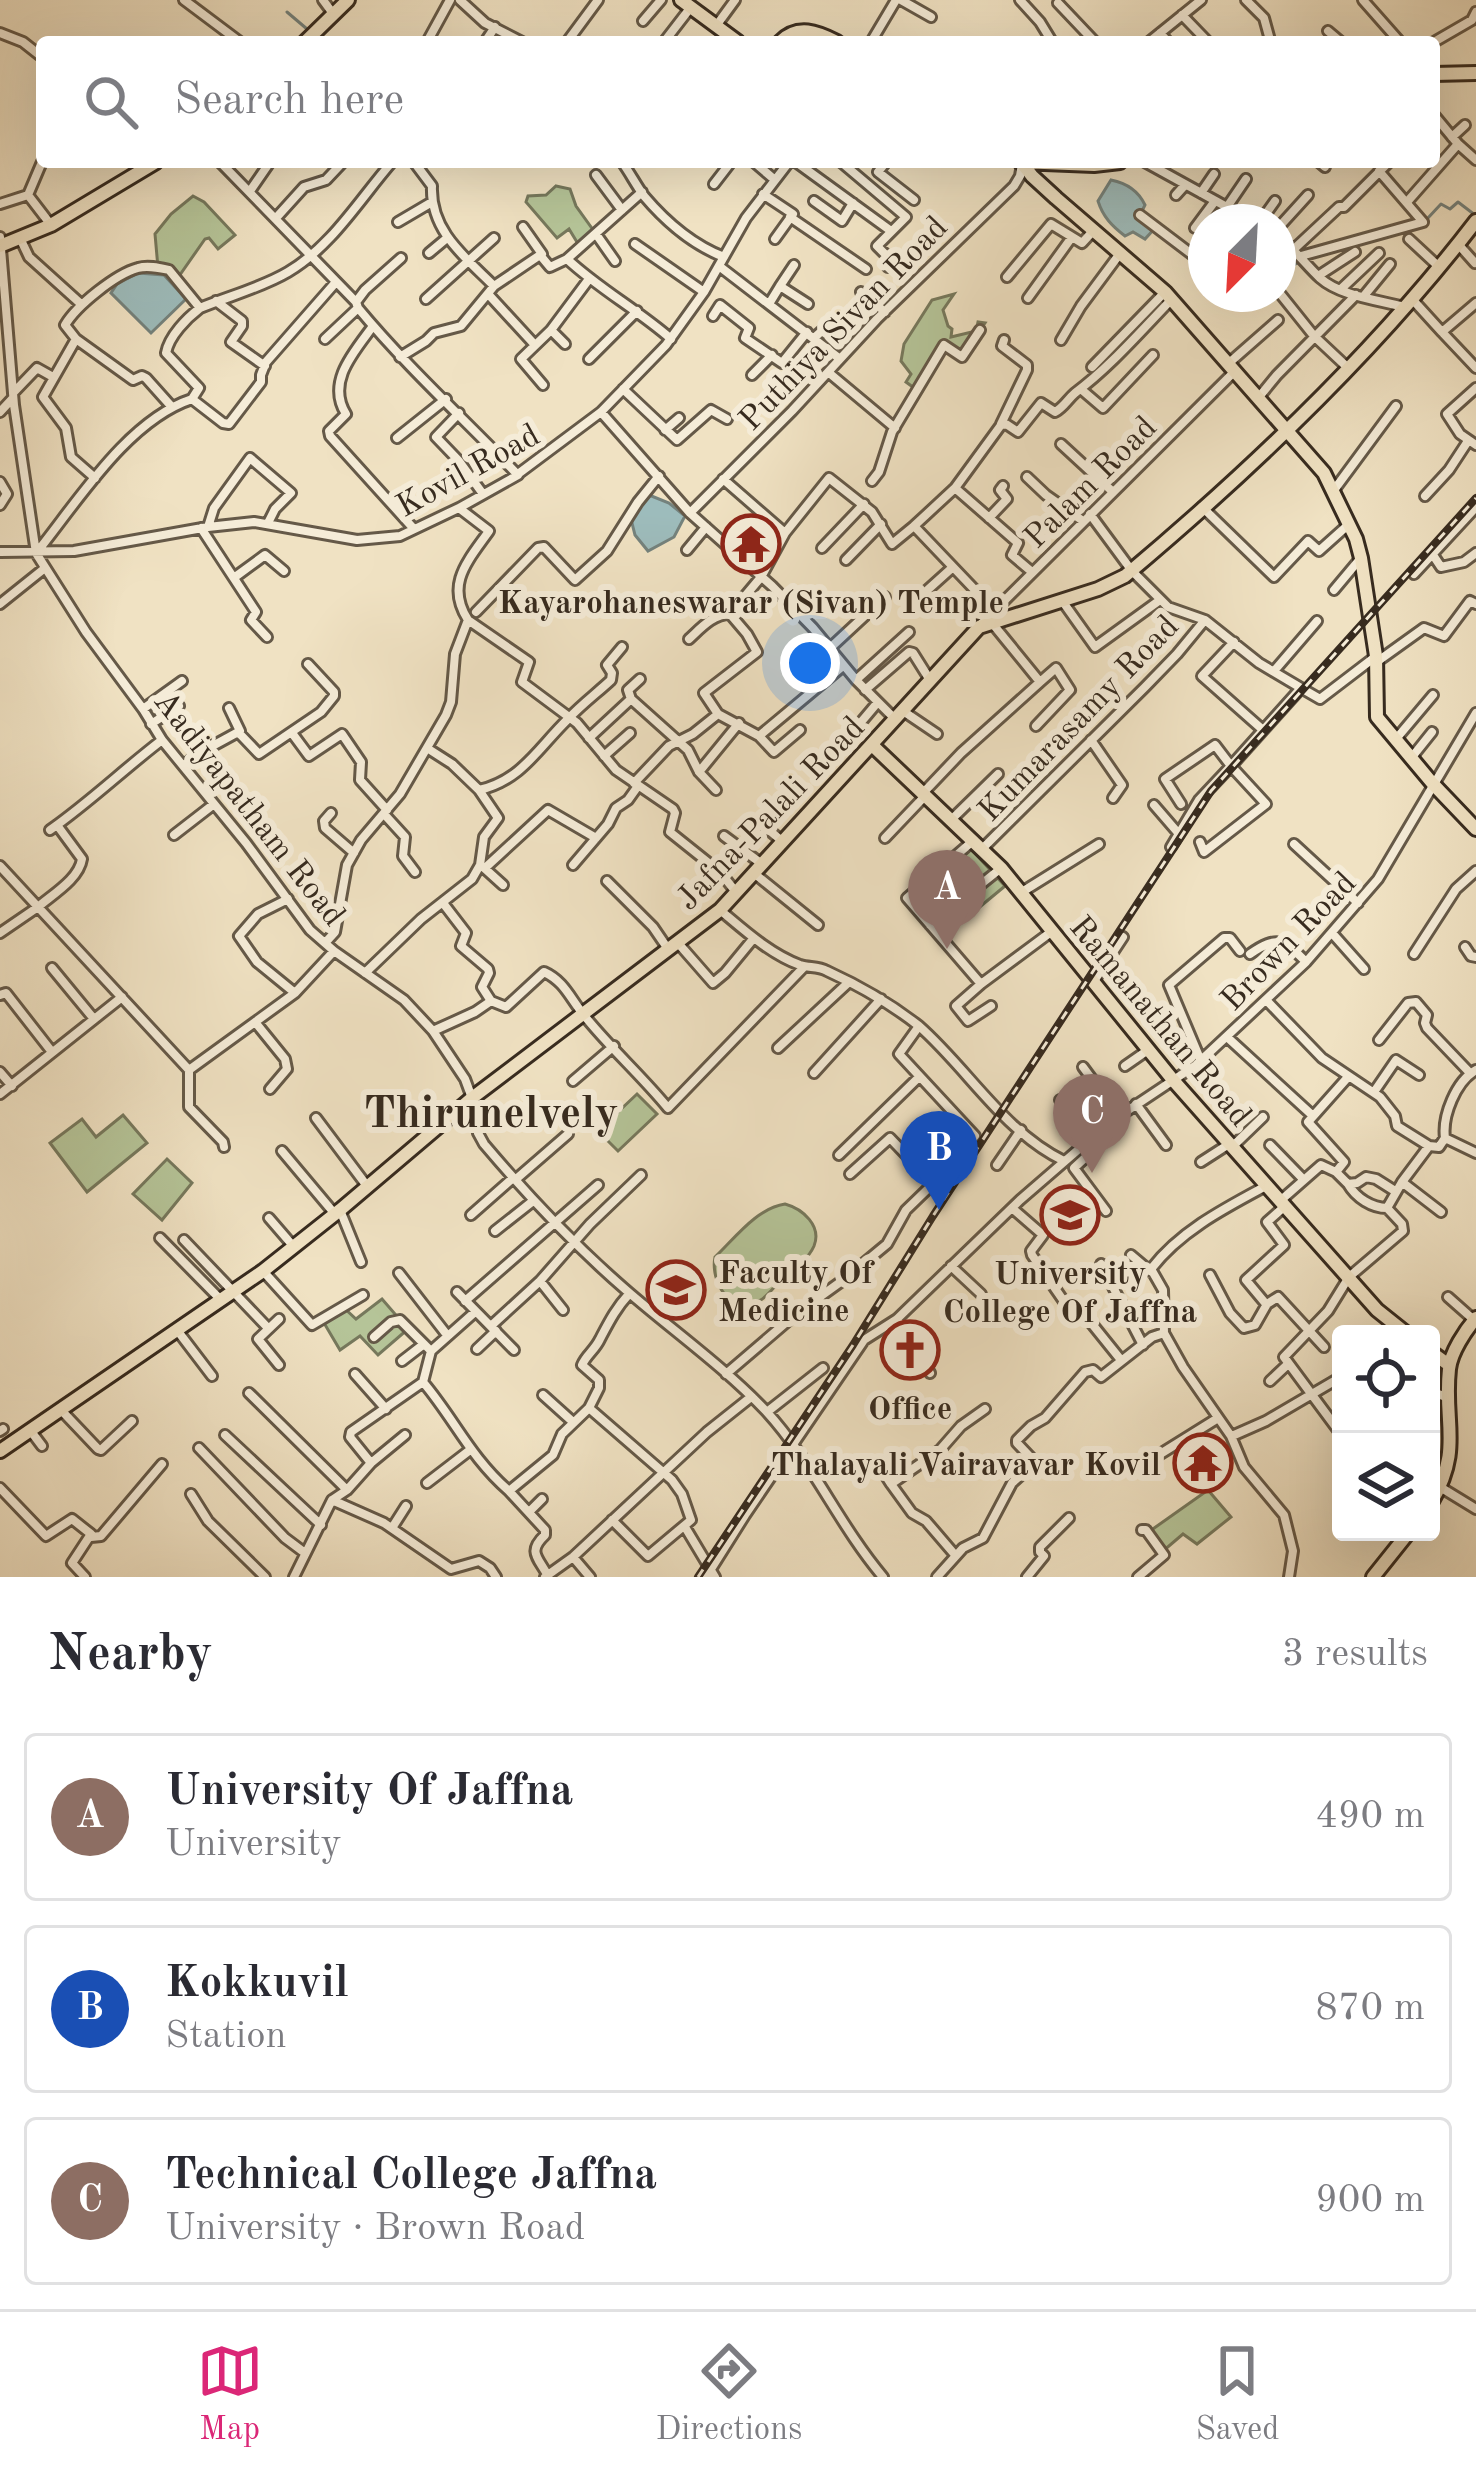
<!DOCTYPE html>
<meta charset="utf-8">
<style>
body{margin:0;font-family:"Old Standard TT",serif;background:#f2f2f3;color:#2b2b33}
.controls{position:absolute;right:36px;bottom:36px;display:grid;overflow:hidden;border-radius:12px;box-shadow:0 12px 48px #0002}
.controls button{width:108px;height:108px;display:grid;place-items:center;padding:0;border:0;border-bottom:3px solid #e1e1e2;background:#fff;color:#2b2b33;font:60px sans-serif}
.compass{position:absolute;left:1188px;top:204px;width:108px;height:108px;border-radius:50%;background:#fff;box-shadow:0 12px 48px #0002;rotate:204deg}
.you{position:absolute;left:810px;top:663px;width:42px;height:42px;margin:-30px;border:9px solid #fff;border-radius:50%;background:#1a73e8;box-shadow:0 0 0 18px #1a73e833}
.badge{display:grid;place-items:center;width:78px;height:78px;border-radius:50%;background:#db2777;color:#fff;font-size:39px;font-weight:700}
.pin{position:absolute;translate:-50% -99px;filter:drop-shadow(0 3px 6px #0008)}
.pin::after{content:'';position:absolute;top:63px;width:42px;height:36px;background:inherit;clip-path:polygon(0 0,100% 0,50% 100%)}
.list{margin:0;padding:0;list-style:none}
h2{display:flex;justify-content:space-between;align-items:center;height:156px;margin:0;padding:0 48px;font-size:51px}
h2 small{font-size:39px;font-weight:400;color:#7c7c81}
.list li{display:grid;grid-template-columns:78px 1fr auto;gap:36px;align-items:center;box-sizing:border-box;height:168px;margin:0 24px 24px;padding:0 24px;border:3px solid #e1e1e2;border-radius:12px}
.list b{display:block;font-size:45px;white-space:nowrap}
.list p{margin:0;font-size:39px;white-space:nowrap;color:#7c7c81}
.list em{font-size:39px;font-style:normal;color:#7c7c81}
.icon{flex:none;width:66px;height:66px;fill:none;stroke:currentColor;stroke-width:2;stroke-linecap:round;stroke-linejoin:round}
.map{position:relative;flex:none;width:1476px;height:1577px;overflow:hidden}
.search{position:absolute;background:#fff;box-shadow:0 12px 48px #0002;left:36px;right:36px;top:36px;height:132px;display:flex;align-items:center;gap:30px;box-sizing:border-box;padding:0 42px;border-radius:12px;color:#7c7c81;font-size:45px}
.sheet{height:732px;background:#fff}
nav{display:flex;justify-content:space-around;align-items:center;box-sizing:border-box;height:168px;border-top:3px solid #e1e1e2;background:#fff;font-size:33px;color:#7c7c81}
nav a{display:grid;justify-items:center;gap:6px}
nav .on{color:#db2777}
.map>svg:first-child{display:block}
</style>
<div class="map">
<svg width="1476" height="1577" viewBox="0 0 1476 1577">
<rect width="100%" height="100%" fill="#f0e2c3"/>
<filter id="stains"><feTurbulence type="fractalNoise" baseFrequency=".00167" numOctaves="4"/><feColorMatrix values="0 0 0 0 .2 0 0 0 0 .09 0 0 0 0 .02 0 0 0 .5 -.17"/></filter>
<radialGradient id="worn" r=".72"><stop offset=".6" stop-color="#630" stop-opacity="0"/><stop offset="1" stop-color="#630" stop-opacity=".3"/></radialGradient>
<path fill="#b5c498" stroke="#76785c" stroke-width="3" d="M556 186 570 189 576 206 596 234 580 247 569 229 557 238 526 202 528 196 546 195Z
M193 196 204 202 235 235 218 249 209 238 205 239 177 279 158 268 155 234 171 214Z
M954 294 943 310 948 326 952 329 951 337 976 331 978 322 985 323 962 357 945 345 917 390 906 382 911 374 901 361 904 344 932 300Z
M971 849 1005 886 946 935 915 899Z
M637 1094 657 1114 618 1151 598 1131Z
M123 1115 147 1143 87 1192 50 1143 82 1119 96 1137Z
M167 1159 192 1183 162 1220 133 1194Z
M785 1204C803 1209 822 1226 814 1246 808 1260 791 1272 780 1281 774 1287 766 1298 759 1301 730 1316 710 1281 715 1257 735 1238 757 1208 785 1204Z
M382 1299 408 1329 378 1355 360 1336 340 1350 324 1323 344 1308 356 1319Z
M1208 1490 1231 1517 1197 1544 1183 1534 1162 1552 1150 1531Z"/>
<path fill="#9dbcbc" stroke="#74827d" stroke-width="3" d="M1111 180C1126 183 1138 190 1145 205L1140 215 1156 227 1145 239 1133 232 1125 236C1112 226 1103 217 1098 201Z
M138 273 164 275 186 299 151 333 111 293 117 284Z
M649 495 669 503 685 516 674 537 648 551 635 535 631 519 642 501Z"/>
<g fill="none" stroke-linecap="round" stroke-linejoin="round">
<path stroke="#74827d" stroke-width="3" d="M287 12 307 29
M1427 219 1441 204 1450 209 1458 202 1475 215
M1281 271 1310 257"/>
<g stroke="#655948" stroke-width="14">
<path id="minor" d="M184 0 240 42
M323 0 334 15
M460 0 485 23 522 42
M901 0 931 17
M1020 0 1040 22 1051 40 1048 42
M1246 0 1264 18 1270 40
M1363 0 1400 42
M1058 3 1095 42
M1182 15 1208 42
M643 21 661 0
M716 26 735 0
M1328 31 1341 42
M0 33 23 42 42 57
M1160 33 1168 42
M427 42 450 0
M485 42 495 27
M567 42 598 0
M664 42 691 7
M871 42 896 0
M1149 42 1201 0
M1434 42 1472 20 1476 12
M1434 115 1458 144 1476 160
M1452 137 1465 125
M220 162 356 302 358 308C407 367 464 419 518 475L459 508 489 531C468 561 445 584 468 620L455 654 451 702 446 715 400 794 361 840 347 865 335 932 325 943
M414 162 432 186C430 231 465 257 494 286
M622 162C630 173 636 185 644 196 666 222 693 245 724 257
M754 162 775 180
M796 162 891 231
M841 162 906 217 877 246 893 262 888 267
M886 162 878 172 914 200
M1145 162 1254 222
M1319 162 1325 167
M596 175 622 210
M714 184 731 162
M250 191 270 162
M1201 193 1214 174
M763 194 793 214 775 239
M28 195 51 225
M1176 195 1185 185
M814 201 842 221 853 203
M1407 202 1458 144
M0 204 28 195 42 162
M1227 207 1246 179
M1140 215 1206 265
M790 217 866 269
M276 218 304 187 326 180 343 162
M398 222 432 202
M1260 222 1275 201
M523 227 542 254
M1195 228 1215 201
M1278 228 1308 195
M596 234 615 261
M0 237 14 405 36 553 86 632 143 709 162 740 246 843 310 930 334 951 404 1000 433 1031 465 1079 472 1098 478 1133 484 1144C528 1196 574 1245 626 1290 672 1330 723 1366 766 1411 812 1461 839 1525 883 1577
M1278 237C1295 249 1305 264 1320 278 1340 296 1378 300 1404 307
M20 238 29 257 81 304
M1409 239 1438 266
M635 244 704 292
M1458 244 1475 263
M1294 249 1339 207H1344L1389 162
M429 253 447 238
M1301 256 1423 222 1379 171
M567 259C599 289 638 310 671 339
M719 266 840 359
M1278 273 1281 271
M1318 276 1355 252
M1007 277 1051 224 1082 243 1094 230
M336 282 266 362 261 375V382L229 424 223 423 192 399 199 388 166 353C169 336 187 318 200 308 229 296 261 288 288 272 332 246 359 200 392 162
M780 286 794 265
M1341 289 1379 253
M1278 291 1314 336 1347 367
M861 292 885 312
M489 295 535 345
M1363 297 1390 264
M1028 298 1072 237
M426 299 494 238
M1412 299 1442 332 1476 303
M216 301 242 321V326L231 342 265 366
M356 302 365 290 401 258
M769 304 780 286 808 304
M713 316 720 305 749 328 745 338 782 363 807 332
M373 326C354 352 326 382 346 414L329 431 330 436 414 529
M551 330 565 344
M1442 332 1476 368
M814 338 824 329
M76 339 43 397 66 428 71 457 95 478
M325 339 358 308
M1061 340 1081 306 1121 252
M400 357 426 341 434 333 461 326 494 286 540 255 550 267 567 259 642 192
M589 359 637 311
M1229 363 1278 320
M1092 367 1164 293
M828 372 895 428
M752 375 772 355
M543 385 521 359 551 330 589 279
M1476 388 1447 414 1460 434 1476 445
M623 389 677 440 711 410 727 419
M1082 390 1103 408 1153 355
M14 392 37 368 53 377
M1259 397 1277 375 1356 295
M171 406 146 378 142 376 133 380 76 339 65 325C77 305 116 274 138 268 148 265 160 268 169 270L200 308
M0 412 13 398
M601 412 690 513 772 586 813 628 856 680 894 718
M459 413 436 437 459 461 483 494
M1001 424 1027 370V365L1002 346 1004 340
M665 430 679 418
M397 438 446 399
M1061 444 1113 492
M518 474 601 412 666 345 704 292 746 218 789 162
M1027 477 1046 495 1083 521
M723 479 785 533
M872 481 879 472 892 432 944 345 962 357 980 330
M0 482 7 494 0 505
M955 488 1001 425 1006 424 1018 432 1041 403 1055 412C1064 407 1067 400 1075 393 1110 367 1140 332 1171 300
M1334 490 1396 406
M1425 496 1449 470 1468 441
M1202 507 1274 577 1308 541 1319 551 1348 525
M690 513 792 411 877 319 1014 186 1020 176 1022 164
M1090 514 1132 571 1168 607 1205 620 1259 663 1301 688 1231 766 1266 804 1204 852 1200 842
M989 518 1007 499 1000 490 1003 486
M914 526 955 488 1018 543 1012 555 1032 572
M208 527 214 508 250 458 291 493 275 509 268 523
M201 528 256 612 251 620 267 637
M822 548 864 504
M687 550 706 527
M0 552 74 551 208 527 254 522 357 540 400 536 463 506
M37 552C78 501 128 420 192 399
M1433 555 1441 567 1464 562 1476 553
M846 560 881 524
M1414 574 1476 507
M235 577 265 555 284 571
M1334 590 1360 559
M923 594 953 567
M1063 602 1095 647 1160 600
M0 604 45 568
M476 612 538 548 544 547 575 580 607 551 638 502 659 476
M468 620 529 662 522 682 577 723 616 770 673 809 675 813 670 832 720 872 736 892
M992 623 1040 682 1056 668 1070 690 1036 726
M980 625 1235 371
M689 639C701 628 713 614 730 614
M1234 642 1202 676 1263 730
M829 649 885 597
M796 659 824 643
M1378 661 1424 628 1444 636 1470 601 1476 604
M1274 671 1317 621
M856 680 909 632
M1301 688 1320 699 1375 657
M865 690 909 652 913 653 930 680
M631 699 688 750 699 772 716 790
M143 709 182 681
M903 711 937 734
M718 714 759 736 843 666
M151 724 179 706
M238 732 259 754 321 712 334 696V692L308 664
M292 733 309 756 342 734 361 762 360 780 387 810
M759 736 774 752 800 730
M589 738 631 699 628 690 640 679
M1396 739 1433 695
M846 740 878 702
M1091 740 1122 785 1113 798
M427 748 452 764 479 790C522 780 538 748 568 719 581 705 597 693 611 680L612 673 607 665 622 647
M604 756 630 733
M1412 757 1432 732
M185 765 196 755 240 731 229 708
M699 772 739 723
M634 783 669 746 693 734 718 714 704 693 757 652 747 634 730 614 761 577 785 533 829 478 872 512 892 544 914 526 994 610
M923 793 961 753 1040 682
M1154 805 1179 834
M331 813 324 821 325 828 354 853
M384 814 405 837 403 856 415 872
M952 819 998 774
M758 821 782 841
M57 825 82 859C79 879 53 894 38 907L189 1070 295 993 334 951
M50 830C90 802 124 769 162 740
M174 835 214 804
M724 836 762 864
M885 838 925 796
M974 840 907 898 981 984 1051 932
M1294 844 1358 903
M1171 847 1199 800 1231 766 1215 745 1165 779 1181 804
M983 848 1145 687 1177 654 1205 620
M573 865 608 824 616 808 628 800 638 786
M0 866 38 907 0 933
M482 866 503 885
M485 868 548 810 596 838
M755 874 818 925
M607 881 653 927 668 949
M1022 892 1099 844
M288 899 258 914 239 936 257 962 295 993
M443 903 466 933 461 946 488 969 489 973 482 987 491 1001
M720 910C744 930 770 954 800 965 809 968 818 966 827 971 860 986 891 1004 919 1026L899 1054 975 1136 939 1178 906 1210 887 1244 846 1278 796 1314 726 1374
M930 925 1000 869
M1332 933 1364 969
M678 943 713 983 725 973 753 939
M1465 947 1471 956 1476 957
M1250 954C1277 935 1285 940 1306 962
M1414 954 1456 889 1476 871
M52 968 94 1019
M365 973 421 919 472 879 480 865 484 837 498 818 479 790
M1094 981 1123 937
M981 984 956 1006 968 1021 991 1006
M0 995 6 993 52 1052
M1267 1001 1322 1058 1380 1097 1395 1116 1397 1126 1429 1146 1439 1147 1445 1138 1476 1153
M255 1022 285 1059 287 1069 270 1089
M919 1026C968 1069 1004 1132 1064 1161
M433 1031 475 1012 491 1001 506 1007 544 972C564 981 570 998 583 1014 609 1047 641 1075 668 1108L804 967
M1227 1037 1312 1115
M1379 1040 1408 1003 1416 1002 1427 1015 1425 1023 1427 1028 1470 1073
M778 1048 849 982
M1201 1061 1169 985 1224 938H1230L1240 951
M1125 1066 1148 1050
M1083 1067 1119 1116
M189 1070V1107L223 1142 224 1147
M0 1072 12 1086
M814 1073 881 999
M573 1081 614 1046
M1374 1092 1396 1060 1419 1075
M0 1094 122 997
M1060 1100 1092 1138
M1136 1104 1166 1145
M316 1118 367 1186
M1098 1132 1101 1143 1074 1168 1106 1211
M1445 1138C1442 1116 1456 1081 1476 1070
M932 1145 959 1120
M1270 1145 1303 1179
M1233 1146 1263 1117
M282 1151 334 1213
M839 1155 918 1078
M1201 1162 1229 1144
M997 1165 1021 1130
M1336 1172 1344 1162 1308 1122 1348 1077
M850 1174 890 1138 934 1184
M515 1180 568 1134
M1402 1182 1441 1212
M1348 1184C1356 1198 1372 1208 1387 1208
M1266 1186C1225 1208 1180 1231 1151 1269L1163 1290 1164 1333 1183 1367 1231 1436 1244 1467 1284 1515 1293 1551 1289 1577
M1280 1201 1321 1165 1336 1172 1348 1184 1357 1183 1366 1177 1376 1179 1395 1191
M1012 1208 1043 1235 1031 1251 1032 1255 1074 1316 1079 1317 1084 1314 1121 1360
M340 1210 361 1262
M471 1215 513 1178
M269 1218 294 1247
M495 1231 533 1201
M160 1238 220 1299
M184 1240 268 1328
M1131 1255 1150 1271
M1101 1264 1143 1345
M951 1266 981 1294
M263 1271 312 1325 363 1295
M399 1273 447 1335
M1210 1275 1230 1313 1244 1328 1255 1325 1267 1304 1278 1297 1324 1347
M540 1281 563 1310
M457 1292 514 1350
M1448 1297 1474 1320
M465 1301 598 1185
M1266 1304 1246 1280 1284 1245 1267 1222 1285 1206
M279 1319 258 1339 279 1365
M897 1319 930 1373
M492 1325 540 1281 590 1224 641 1175
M177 1330 212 1376
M374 1337 391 1322 400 1320 431 1351
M477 1349 496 1331
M402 1361 424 1344
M355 1374 386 1409
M1270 1381 1288 1364
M423 1382C455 1420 470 1457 509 1491
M1431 1391 1448 1398
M249 1393 347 1490
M543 1395 573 1422
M61 1410 98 1449 101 1450 132 1421
M767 1412 823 1368
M30 1430 42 1446
M0 1431 3 1429
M1341 1434 1284 1357 1328 1311 1349 1277 1403 1231 1402 1224 1387 1208 1402 1182 1429 1146
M225 1435 321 1525
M1232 1436 1266 1421 1341 1377
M199 1448 285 1538 305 1553
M877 1462 891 1484 940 1450 961 1426 985 1409
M371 1463 405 1435
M1141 1466 1218 1418
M427 1483 470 1450
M891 1484 912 1513 926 1521 956 1556
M1440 1487 1476 1509
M0 1488 46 1536 72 1519 91 1534 72 1563 85 1577
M191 1494 208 1521 265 1577
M332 1500 384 1523 451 1569 479 1561 490 1568 496 1577
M529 1512 542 1499
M612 1520 648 1556 691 1520 682 1494 672 1480 589 1408 599 1388V1380L582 1365C586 1355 595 1350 600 1339 609 1322 616 1308 629 1294
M685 1527 715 1577
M392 1528 406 1506
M91 1537 101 1536 162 1464
M573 1557 590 1577
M548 1576C538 1557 527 1552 545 1535V1530L509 1491 553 1455 562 1434 589 1408
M294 1577 332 1500 347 1490 371 1463 350 1437 351 1432 423 1382 431 1351 475 1312
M545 1577 573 1557 707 1432 751 1397
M706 1577 745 1515 864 1340 897 1319 1020 1200 1109 1123 1196 1065 1306 962 1378 879 1476 713
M937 1577 963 1548 983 1538 1012 1483 1033 1464 1034 1461 1017 1443V1440L1031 1426 1045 1418 1085 1372 1093 1370 1101 1377 1152 1337 1164 1333
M1027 1577 1044 1556 1040 1552V1547L1069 1518
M1138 1577 1164 1555 1146 1530H1142"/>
</g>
<g stroke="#372b1f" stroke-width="18">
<path id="major" d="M681 0 738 42
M305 42 348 0
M780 42C798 24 817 32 837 42
M1434 74 1476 73
M1020 162 1094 165 1120 162
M1022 163 1032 176 1056 198 1165 292 1324 473 1356 539 1361 558 1376 656 1377 717 1433 784 1476 829
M0 246 51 225 156 162
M872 745 1001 868 1173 1080 1377 1310 1407 1334
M1431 1352 1449 1365
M0 1451 263 1271 340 1210 472 1098 720 910 979 627 1098 589 1125 576C1250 471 1377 350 1476 221
M1431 1503C1463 1448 1443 1424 1449 1369 1451 1352 1465 1331 1476 1318
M1373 1577 1409 1532"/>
</g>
<use href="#minor" stroke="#f5ecd8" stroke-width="8"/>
<use href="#major" stroke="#f0e2c3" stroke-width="12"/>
<g stroke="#372b1f" stroke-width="8">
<path id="rail" d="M698 1577 853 1345 933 1216 1211 791 1476 498"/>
</g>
<use href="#rail" stroke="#f5ecd8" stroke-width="3" stroke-dasharray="9" stroke-linecap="butt"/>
</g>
<defs>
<g id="temple-ring" transform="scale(3)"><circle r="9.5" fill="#f5ecd8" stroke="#8f2418" stroke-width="1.5"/><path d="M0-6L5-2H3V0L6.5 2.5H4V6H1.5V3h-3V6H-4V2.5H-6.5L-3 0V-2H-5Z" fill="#8f2418"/></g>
<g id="university-ring" transform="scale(3)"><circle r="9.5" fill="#f5ecd8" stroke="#8f2418" stroke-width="1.5"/><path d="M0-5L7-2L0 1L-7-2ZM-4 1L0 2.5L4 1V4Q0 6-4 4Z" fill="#8f2418"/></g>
<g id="church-ring" transform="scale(3)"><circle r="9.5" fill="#f5ecd8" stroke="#8f2418" stroke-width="1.5"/><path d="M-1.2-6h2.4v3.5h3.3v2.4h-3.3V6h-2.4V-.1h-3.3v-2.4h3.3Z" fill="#8f2418"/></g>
</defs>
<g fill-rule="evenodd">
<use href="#temple-ring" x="751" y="544"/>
<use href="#university-ring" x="1070" y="1215"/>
<use href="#university-ring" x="676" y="1290"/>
<use href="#church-ring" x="910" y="1350"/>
<use href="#temple-ring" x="1203" y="1463"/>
</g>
<g text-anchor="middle" stroke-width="12" stroke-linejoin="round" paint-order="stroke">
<g font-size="33" fill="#372b1f" stroke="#f5ecd8">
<text transform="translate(842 322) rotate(-46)" y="12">Puthiya Sivan Road</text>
<text transform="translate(467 469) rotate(-29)" y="12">Kovil Road</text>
<text transform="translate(1089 481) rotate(-45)" y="12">Palam Road</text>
<text transform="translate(1077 717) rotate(-46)" y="12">Kumarasamy Road</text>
<text transform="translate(251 807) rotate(52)" y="12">Aadiyapatham Road</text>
<text transform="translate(769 812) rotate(-46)" y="12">Jafna-Palali Road</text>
<text transform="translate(1287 940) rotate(-46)" y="12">Brown Road</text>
<text transform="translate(1162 1020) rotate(50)" y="12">Ramanathan Road</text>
</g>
<g font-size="33" font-weight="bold" fill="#372b1f" stroke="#f5ecd8">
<text x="751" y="613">Kayarohaneswarar (Sivan) Temple</text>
<text x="718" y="1283" text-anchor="start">Faculty Of<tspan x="718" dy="38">Medicine</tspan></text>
<text x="1070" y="1284">University<tspan x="1070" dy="38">College Of Jaffna</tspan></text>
<text x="910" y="1419">Office</text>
<text x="1161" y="1475" text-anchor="end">Thalayali Vairavavar Kovil</text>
</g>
<g font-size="45" font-weight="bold" fill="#372b1f" stroke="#f5ecd8">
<text x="491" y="1127">Thirunelvely</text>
</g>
</g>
<rect width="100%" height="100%" filter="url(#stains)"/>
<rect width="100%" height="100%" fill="url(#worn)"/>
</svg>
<div class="controls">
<button><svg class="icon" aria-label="locate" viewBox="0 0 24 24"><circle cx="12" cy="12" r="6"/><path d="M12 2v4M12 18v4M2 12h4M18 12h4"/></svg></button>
<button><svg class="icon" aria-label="layers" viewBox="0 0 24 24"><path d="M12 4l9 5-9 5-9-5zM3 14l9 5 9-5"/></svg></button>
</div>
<svg class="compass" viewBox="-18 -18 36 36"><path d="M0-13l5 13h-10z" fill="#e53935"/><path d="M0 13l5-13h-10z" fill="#7c7c81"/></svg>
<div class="you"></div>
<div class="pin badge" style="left:947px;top:949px;background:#8d6e63">A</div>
<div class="pin badge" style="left:939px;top:1210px;background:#1a4fb4">B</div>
<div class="pin badge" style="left:1092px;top:1173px;background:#8d6e63">C</div>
<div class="search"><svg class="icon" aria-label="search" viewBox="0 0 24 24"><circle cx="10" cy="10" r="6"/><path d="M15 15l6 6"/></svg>Search here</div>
</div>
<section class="sheet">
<h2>Nearby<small>3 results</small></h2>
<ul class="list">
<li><span class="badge" style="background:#8d6e63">A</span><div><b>University Of Jaffna</b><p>University</p></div><em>490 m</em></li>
<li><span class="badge" style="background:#1a4fb4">B</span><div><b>Kokkuvil</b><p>Station</p></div><em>870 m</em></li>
<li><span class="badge" style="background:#8d6e63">C</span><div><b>Technical College Jaffna</b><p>University · Brown Road</p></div><em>900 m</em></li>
</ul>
</section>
<nav>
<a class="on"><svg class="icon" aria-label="map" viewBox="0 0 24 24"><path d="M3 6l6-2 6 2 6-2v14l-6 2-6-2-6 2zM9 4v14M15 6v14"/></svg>Map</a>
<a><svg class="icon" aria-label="directions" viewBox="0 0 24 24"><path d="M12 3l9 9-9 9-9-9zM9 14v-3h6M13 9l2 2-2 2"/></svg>Directions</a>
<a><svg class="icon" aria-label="saved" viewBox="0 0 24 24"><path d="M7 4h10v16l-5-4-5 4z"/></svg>Saved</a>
</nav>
